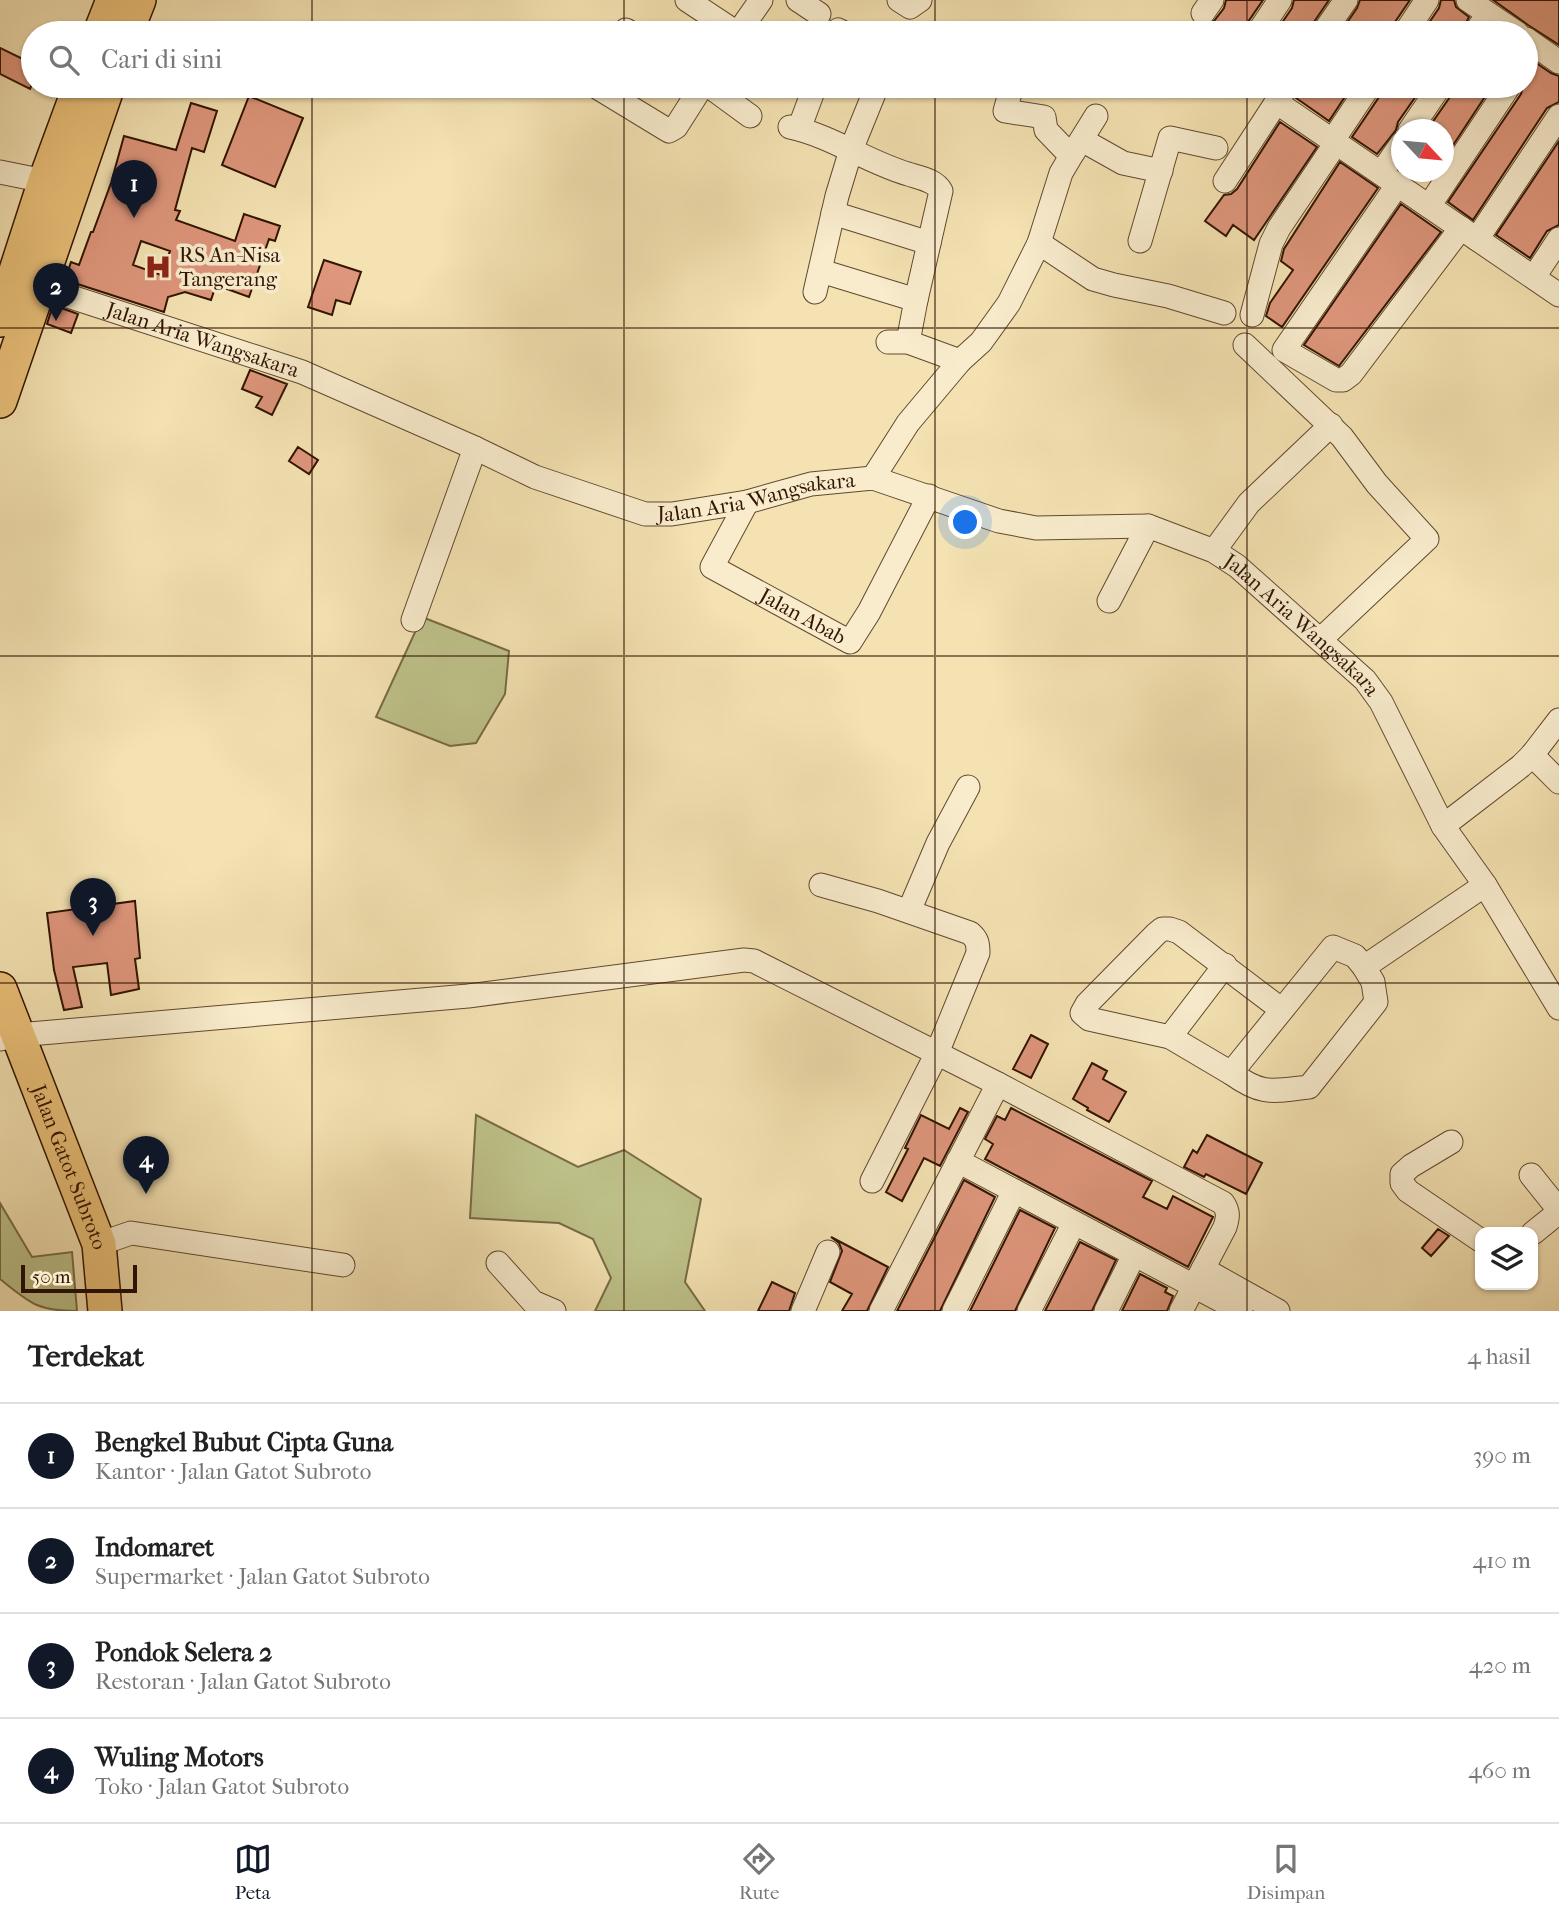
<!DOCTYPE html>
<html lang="id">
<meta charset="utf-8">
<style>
body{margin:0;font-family:"IM FELL French Canon",serif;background:#f6f6f6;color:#222}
.controls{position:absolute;right:21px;bottom:21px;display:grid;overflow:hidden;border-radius:14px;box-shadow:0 2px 5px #0004}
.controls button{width:63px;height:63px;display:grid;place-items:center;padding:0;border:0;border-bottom:2px solid #e0e0e0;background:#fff;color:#222;font:35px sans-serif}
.compass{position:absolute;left:1391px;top:119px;width:63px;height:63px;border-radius:50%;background:#fff;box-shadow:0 2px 5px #0004;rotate:116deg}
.scale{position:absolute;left:21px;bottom:18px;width:116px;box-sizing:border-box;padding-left:7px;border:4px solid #321402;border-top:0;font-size:19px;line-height:24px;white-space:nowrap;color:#321402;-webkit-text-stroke:5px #f8eccd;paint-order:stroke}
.you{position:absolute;left:966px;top:523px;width:24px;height:24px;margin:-18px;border:5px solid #fff;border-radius:50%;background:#1a73e8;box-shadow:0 0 0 10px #1a73e833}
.badge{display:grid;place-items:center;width:46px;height:46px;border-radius:50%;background:#111827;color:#fff;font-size:23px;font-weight:700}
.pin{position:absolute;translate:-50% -58px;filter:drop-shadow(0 2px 4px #0008)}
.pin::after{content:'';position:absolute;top:37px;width:24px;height:21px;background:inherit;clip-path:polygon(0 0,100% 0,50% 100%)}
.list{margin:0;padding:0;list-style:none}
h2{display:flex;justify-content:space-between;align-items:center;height:91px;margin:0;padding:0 28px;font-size:30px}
h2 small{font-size:23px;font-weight:400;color:#767676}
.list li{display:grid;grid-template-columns:46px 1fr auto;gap:21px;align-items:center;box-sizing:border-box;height:105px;padding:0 28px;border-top:2px solid #e0e0e0}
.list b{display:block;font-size:26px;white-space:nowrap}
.list p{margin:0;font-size:23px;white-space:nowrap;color:#767676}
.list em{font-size:23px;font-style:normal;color:#767676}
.icon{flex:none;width:38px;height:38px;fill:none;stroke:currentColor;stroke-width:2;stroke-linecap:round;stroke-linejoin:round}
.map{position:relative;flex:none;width:1559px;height:1311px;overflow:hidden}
.search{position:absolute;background:#fff;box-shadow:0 2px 5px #0004;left:21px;right:21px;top:21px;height:77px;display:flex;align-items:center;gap:18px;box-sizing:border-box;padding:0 24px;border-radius:38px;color:#767676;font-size:26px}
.sheet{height:511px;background:#fff}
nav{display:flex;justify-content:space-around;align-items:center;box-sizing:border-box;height:98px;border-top:2px solid #e0e0e0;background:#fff;font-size:19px;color:#767676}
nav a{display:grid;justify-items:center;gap:4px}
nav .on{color:#111827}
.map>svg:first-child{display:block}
</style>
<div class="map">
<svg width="1559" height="1311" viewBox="0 0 1559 1311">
<rect width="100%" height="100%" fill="#f4e2b2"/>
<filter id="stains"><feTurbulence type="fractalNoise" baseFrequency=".00286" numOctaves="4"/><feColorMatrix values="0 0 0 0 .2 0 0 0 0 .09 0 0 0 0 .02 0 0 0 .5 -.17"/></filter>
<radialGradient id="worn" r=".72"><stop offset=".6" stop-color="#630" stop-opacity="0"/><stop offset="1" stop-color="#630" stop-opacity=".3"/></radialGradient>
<path fill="#bec28a" stroke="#786b46" stroke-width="2" d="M422 617 509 651 505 694 476 743 450 746 376 717Z
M476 1115 578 1167 624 1150 701 1199 685 1282 705 1311H595L611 1278 593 1239 559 1223 470 1218Z
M0 1203 32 1257 72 1252 77 1311C37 1311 30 1303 0 1279Z"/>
<path fill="#de967c" stroke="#321402" stroke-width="2" fill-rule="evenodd" d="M1226 0H1263L1246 25 1244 33H1205L1198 29 1214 21 1224 8Z
M1294 0H1329L1312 25 1309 33H1275L1292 8Z
M1360 0H1410L1393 25 1391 33H1340L1357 8Z
M1441 0H1454L1456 7 1469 17 1461 33H1422L1439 8Z
M1493 0H1559V45L1528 25Z
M0 48 33 64V82L30 89 0 74Z
M1526 56 1551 73 1559 76V102L1547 108 1473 220 1448 202 1521 94 1523 86H1526Z
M1301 86H1352L1329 121 1296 98Z
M1383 86H1423L1398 122 1396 130 1377 154 1352 137 1381 94Z
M1454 86H1492L1444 159V130H1427L1452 94Z
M249 96 303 118 275 187 222 165Z
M191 103 217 111 204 152 192 148 175 210 180 211 176 220 235 241 244 214 280 226 275 241 269 239 249 297 216 285 211 300 185 292 168 297 164 312 65 280 71 262 79 265 91 232H93L111 183 124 136 176 150ZM141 241 170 251 161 275 133 265Z
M1280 122 1317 147 1254 240 1233 225 1226 236 1205 221 1224 195 1231 194 1237 189Z
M1559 141V225L1547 231 1530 258 1496 235Z
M1340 162 1378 188 1282 327 1266 316 1270 303 1293 270 1281 261 1284 249Z
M1401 204 1441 232 1339 366 1304 345Z
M324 260 361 272 350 304 336 300 332 315 308 307Z
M53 305 78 314 71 333 47 324Z
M250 370 287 384 272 415 256 407 262 397 242 389Z
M298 447 318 460 309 474 289 461Z
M135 901 140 958 135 959 139 989 111 995 107 963 73 967 82 1007 64 1010 54 970 47 913Z
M1031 1035 1048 1044 1031 1078 1013 1069Z
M1092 1063 1107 1071 1103 1079 1126 1092 1109 1122 1087 1110 1088 1108 1073 1099Z
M960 1108 968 1112 940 1166 924 1158 902 1201 886 1192 908 1149 905 1148 921 1115 949 1129Z
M1011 1108 1152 1181 1143 1197 1167 1209 1173 1196 1213 1217 1188 1267 985 1159 993 1144 985 1139 997 1116 1005 1120Z
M1207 1135 1262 1163 1246 1194 1206 1174 1204 1177 1184 1167 1193 1150 1197 1153Z
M964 1180 995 1197 940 1311H897Z
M1020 1210 1055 1228 1015 1311H970Z
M1438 1229 1449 1236 1431 1256 1422 1248Z
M831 1237 888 1267 867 1311H842L852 1294 830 1282 842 1251 839 1243Z
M1080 1242 1116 1260 1092 1311H1045Z
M1140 1274 1167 1288 1165 1292 1173 1296 1167 1311H1122Z
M772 1282 795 1293 789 1311H758Z"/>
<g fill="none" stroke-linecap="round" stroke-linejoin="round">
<g stroke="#62482e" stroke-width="25">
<g id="minor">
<path d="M687 0 737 33"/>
<path d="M798 0 819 14"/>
<path d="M899 0 910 7 920 0"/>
<path d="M1468 0 1517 33"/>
<path d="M1203 13 1212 0"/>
<path d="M626 30 631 33"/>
<path d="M738 33 761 0"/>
<path d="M834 33 838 30 844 33"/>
<path d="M1258 33 1280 0"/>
<path d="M1323 33 1346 0"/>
<path d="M1405 33 1427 0"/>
<path d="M1475 33 1488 14"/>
<path d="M1526 39 1559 62"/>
<path d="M595 86 669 131 676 127 702 86"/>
<path d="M709 86 750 116"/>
<path d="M1276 102 1559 295"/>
<path d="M790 127C832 136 867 162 908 174 920 178 935 180 941 191L916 300 908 342"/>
<path d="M799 129 815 86"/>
<path d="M1410 130 1440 86"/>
<path d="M1082 140 1123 163 1161 171"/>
<path d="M1333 140 1369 86"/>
<path d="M1073 153 1096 116"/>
<path d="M0 172 59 184"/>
<path d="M1381 173 1402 143"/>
<path d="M1225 181 1287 86"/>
<path d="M1398 184 1284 350 1336 380H1343L1351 374 1461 228"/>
<path d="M1429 206 1509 86"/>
<path d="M833 213 929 243"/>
<path d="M1477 239 1559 116"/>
<path d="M1140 241 1170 138 1216 148"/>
<path d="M1039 243 1093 279 1114 285 1168 296 1224 313"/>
<path d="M821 271 916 300"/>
<path d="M1534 277 1559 239"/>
<path id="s1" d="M40 284 65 295 302 372 475 448 535 477 645 514H672L747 502 811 484 873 478 999 521 1036 528 1148 526 1214 551 1237 566 1365 680 1381 702 1443 826 1485 885 1559 1008"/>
<path d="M815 292 837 196 851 150 877 86"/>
<path d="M1252 315 1271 244 1279 228 1336 143"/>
<path d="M888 342H908L960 361"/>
<path d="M1245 345 1342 437 1377 484 1427 539 1321 639"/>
<path d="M873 478 908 423 960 361 981 342 1009 303 1039 243 1061 173 1071 156 1046 130 1044 117 1005 111 1012 86"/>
<path id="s2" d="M747 502 712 567 850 642 869 612 929 496"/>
<path d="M1214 551 1249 503 1331 425"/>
<path d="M1109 601 1148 526"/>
<path d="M413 620 475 448"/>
<path d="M1532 755 1559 782"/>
<path d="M1443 826 1521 766 1532 755 1559 720"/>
<path d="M821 885 878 901 970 933C977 939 978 943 978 953L937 1053 872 1181"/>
<path d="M909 911 938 843 968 787"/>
<path d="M1282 1010 1179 932 1170 929H1162L1156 934 1087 1004 1082 1013 1089 1019 1170 1037 1231 1073 1333 947 1355 956 1364 967 1485 885"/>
<path d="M1170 1037 1225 965"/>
<path d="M0 1039 18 1035 468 996 744 960 754 961 998 1084 1223 1203C1229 1212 1228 1217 1225 1227L1181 1311"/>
<path d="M1231 1073C1263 1096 1272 1091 1309 1087L1376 1002 1373 982 1364 967"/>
<path d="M1451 1142 1411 1166 1402 1174V1183L1408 1191 1480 1240"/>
<path d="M958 1161 1241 1311"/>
<path d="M1531 1175 1559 1210"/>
<path d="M1533 1233 1559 1212"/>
<path d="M99 1244 131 1233 343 1265"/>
<path d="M498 1263 533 1302 554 1311"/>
<path d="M1203 1269 1278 1311"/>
<path d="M803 1311 828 1252"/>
<path d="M881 1311 998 1084"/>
<path d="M954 1311 1014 1191"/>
<path d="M1029 1311 1074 1223"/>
<path d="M1106 1311 1134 1255"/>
</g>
</g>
<g stroke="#321402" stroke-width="36">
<g id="highway">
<path d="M100 33 113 0"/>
<path d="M126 33 139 0"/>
<path d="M0 320 45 181 80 86"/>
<path d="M0 401 108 86"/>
<path id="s3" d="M0 989 99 1244 105 1311"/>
</g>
</g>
<use href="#minor" stroke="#f8eccd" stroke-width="23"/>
<use href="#highway" stroke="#eac179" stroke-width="33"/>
</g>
<path fill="none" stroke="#321402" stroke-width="2" stroke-opacity="0.55" d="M312 0V33M624 0V33M935 0V33M1247 0V33M312 86V1311M624 86V1311M935 86V1311M1247 86V1311M0 328H1559M0 656H1559M0 983H1559"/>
<defs>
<g id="hospital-bare" transform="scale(2.1)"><path d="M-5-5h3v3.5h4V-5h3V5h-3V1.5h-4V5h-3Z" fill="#8f2418" stroke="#f8eccd" stroke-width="2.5" paint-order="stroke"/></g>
</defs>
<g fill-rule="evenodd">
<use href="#hospital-bare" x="158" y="267"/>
</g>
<g text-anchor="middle" stroke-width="7" stroke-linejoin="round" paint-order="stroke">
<g font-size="21" fill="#321402" stroke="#f8eccd" text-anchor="start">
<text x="179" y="262">RS An-Nisa<tspan x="179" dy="24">Tangerang</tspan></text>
</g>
<g font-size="21" fill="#321402" stroke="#f8eccd">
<text dy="7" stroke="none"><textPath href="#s1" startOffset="172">Jalan Aria Wangsakara</textPath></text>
<text dy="7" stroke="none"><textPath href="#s1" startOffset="761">Jalan Aria Wangsakara</textPath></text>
<text dy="7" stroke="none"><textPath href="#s2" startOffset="177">Jalan Abab</textPath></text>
<text dy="7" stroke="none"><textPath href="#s1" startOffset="1348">Jalan Aria Wangsakara</textPath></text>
<text dy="7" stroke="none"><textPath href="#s3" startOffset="191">Jalan Gatot Subroto</textPath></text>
</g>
</g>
<rect width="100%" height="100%" filter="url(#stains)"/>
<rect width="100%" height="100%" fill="url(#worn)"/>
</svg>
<div class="controls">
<button><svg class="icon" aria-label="layers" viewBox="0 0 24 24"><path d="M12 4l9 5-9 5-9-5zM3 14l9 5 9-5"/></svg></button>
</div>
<svg class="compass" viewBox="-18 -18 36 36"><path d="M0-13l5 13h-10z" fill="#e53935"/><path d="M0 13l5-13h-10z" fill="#767676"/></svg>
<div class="scale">50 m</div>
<div class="you"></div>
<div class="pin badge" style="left:134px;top:218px">1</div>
<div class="pin badge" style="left:56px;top:321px">2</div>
<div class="pin badge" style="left:93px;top:936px">3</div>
<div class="pin badge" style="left:146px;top:1194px">4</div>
<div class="search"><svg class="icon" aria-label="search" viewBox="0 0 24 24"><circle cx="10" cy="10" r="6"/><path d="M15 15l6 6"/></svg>Cari di sini</div>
</div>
<section class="sheet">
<h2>Terdekat<small>4 hasil</small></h2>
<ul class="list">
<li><span class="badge">1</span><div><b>Bengkel Bubut Cipta Guna</b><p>Kantor · Jalan Gatot Subroto</p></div><em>390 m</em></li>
<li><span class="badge">2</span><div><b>Indomaret</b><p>Supermarket · Jalan Gatot Subroto</p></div><em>410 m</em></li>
<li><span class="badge">3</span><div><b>Pondok Selera 2</b><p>Restoran · Jalan Gatot Subroto</p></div><em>420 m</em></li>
<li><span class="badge">4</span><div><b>Wuling Motors</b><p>Toko · Jalan Gatot Subroto</p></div><em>460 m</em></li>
</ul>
</section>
<nav>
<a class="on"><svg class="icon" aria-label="map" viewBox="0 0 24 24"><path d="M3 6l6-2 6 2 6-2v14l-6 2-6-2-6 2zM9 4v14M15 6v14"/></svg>Peta</a>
<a><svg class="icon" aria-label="directions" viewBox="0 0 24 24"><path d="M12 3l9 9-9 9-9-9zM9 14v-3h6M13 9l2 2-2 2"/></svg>Rute</a>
<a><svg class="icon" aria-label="saved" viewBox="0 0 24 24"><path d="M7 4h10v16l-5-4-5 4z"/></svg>Disimpan</a>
</nav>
